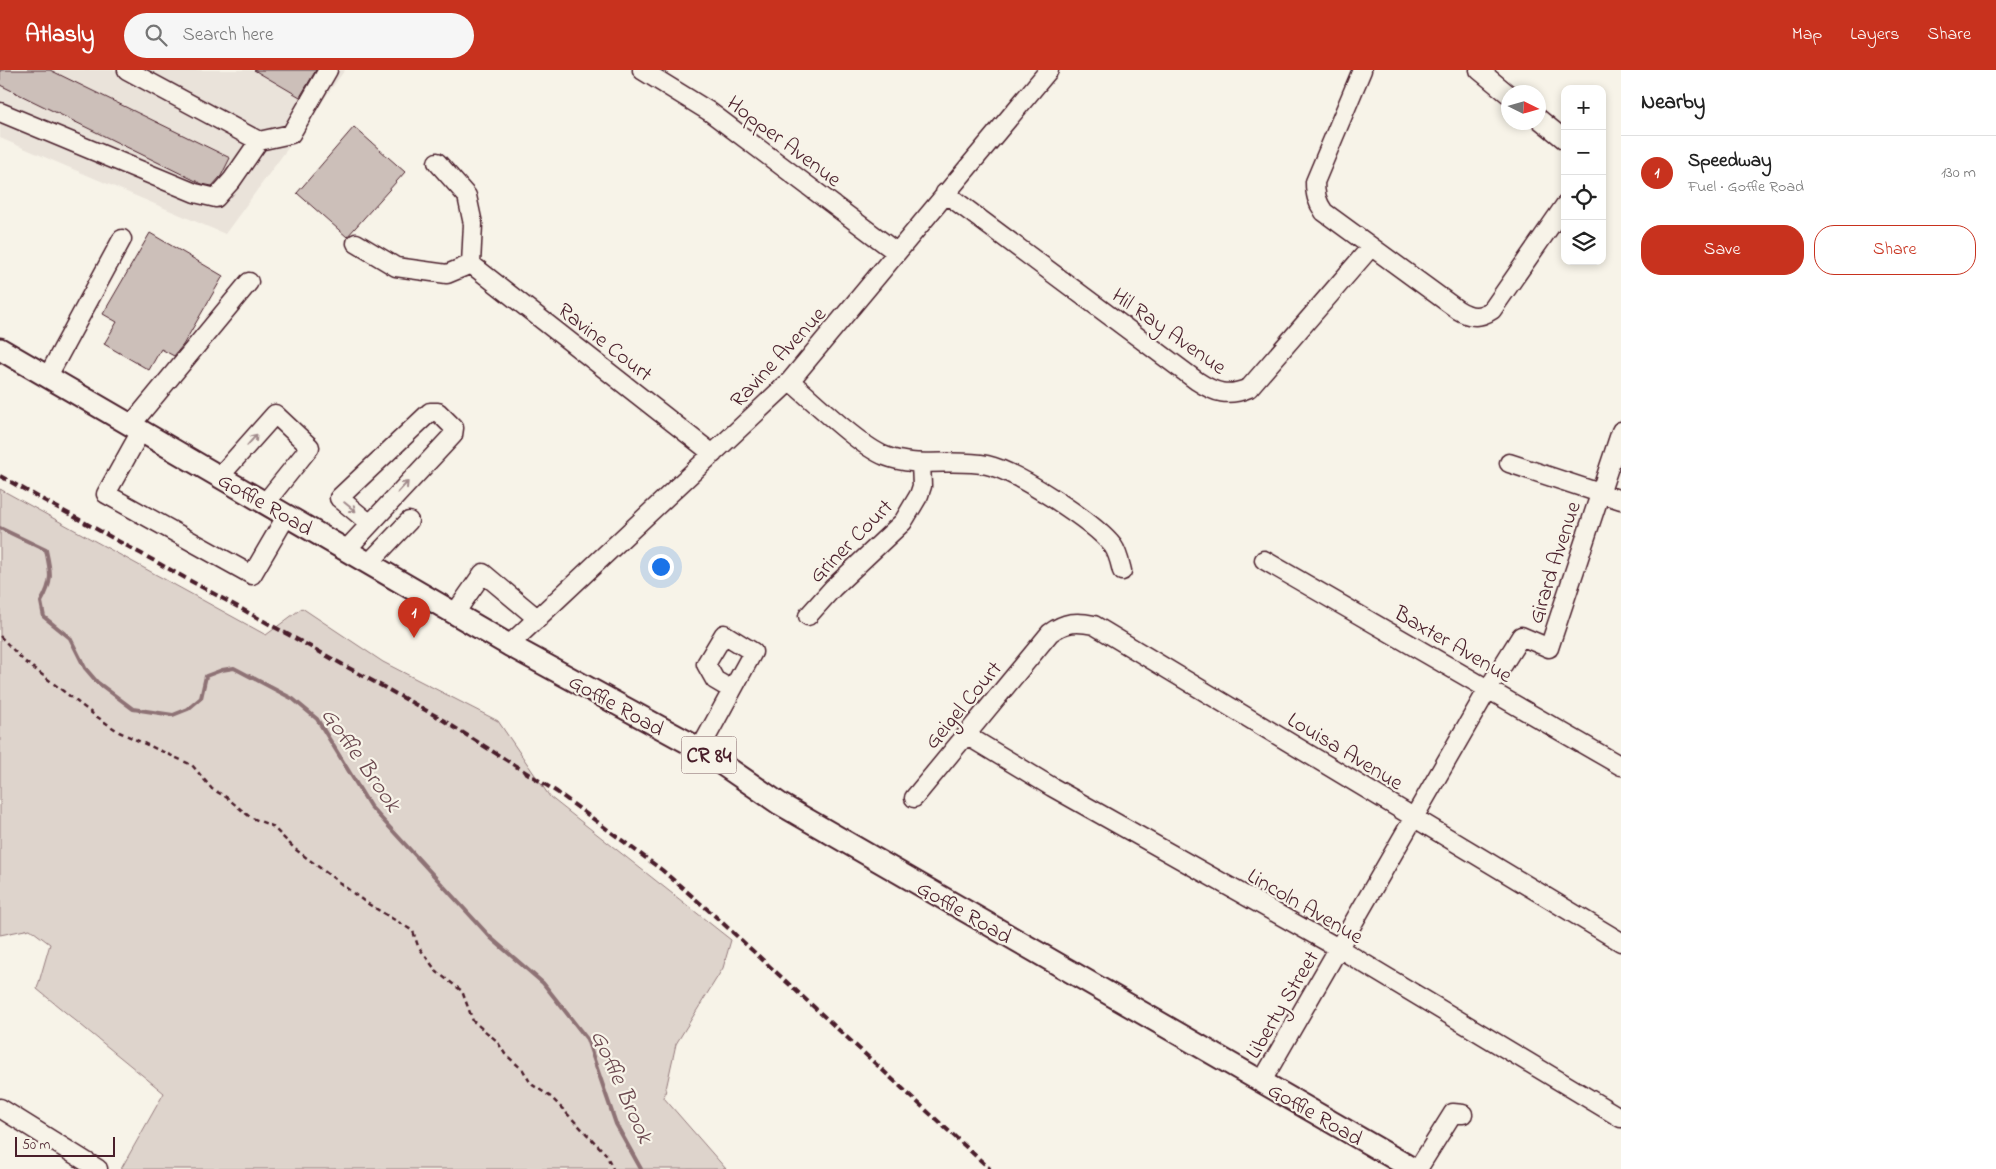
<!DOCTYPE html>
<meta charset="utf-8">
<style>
body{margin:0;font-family:"Indie Flower",sans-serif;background:#f6f6f6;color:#222}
.controls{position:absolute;right:15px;top:15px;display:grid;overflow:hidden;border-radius:10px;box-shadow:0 2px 8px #0003}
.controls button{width:45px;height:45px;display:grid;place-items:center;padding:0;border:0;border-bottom:1px solid #e0e0e0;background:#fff;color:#222;font:25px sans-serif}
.compass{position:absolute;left:1501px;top:15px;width:45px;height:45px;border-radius:50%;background:#fff;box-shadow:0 2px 8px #0003;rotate:95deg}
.scale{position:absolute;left:15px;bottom:12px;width:100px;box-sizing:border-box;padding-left:5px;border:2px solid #4a1f2b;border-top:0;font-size:14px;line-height:18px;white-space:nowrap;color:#4a1f2b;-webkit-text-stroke:4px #f7f3e8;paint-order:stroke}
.you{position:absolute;left:660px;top:496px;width:18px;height:18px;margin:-12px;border:4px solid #fff;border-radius:50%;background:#1a73e8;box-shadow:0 0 0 8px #1a73e833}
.badge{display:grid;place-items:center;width:32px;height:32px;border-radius:50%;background:#c8321e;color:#fff;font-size:16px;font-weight:700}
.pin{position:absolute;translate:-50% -41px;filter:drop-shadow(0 1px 2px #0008)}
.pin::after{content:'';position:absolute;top:26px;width:18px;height:15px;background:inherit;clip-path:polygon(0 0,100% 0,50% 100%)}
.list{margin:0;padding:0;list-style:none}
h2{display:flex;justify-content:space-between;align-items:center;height:65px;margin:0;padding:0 20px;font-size:21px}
h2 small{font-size:16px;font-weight:400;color:#767676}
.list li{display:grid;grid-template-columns:32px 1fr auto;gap:15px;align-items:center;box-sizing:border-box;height:75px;padding:0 20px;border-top:1px solid #e0e0e0}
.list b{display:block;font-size:19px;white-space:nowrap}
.list p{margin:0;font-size:16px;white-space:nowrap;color:#767676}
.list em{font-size:16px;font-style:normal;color:#767676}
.actions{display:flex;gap:10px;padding:15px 20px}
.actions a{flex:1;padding:11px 0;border:1px solid #c8321e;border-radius:20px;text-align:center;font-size:18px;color:#c8321e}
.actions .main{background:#c8321e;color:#fff}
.icon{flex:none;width:28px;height:28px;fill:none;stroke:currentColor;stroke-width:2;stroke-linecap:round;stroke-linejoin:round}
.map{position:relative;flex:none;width:1621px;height:1099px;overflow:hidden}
header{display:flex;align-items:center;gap:30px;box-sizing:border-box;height:70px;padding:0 25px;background:#c8321e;color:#fff}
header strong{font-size:24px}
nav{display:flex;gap:28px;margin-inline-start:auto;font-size:18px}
.search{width:350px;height:45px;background:#f6f6f6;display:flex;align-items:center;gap:12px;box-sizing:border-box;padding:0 18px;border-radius:28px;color:#767676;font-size:19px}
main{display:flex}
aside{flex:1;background:#fff}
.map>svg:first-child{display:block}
</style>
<header>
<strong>Atlasly</strong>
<div class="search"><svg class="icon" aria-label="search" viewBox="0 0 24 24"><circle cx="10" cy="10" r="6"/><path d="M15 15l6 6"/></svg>Search here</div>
<nav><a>Map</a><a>Layers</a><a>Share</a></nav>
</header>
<main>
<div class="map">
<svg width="1621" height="1099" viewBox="0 0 1621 1099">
<rect width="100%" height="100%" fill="#f7f3e8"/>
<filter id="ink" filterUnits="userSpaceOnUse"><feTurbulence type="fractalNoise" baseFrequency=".02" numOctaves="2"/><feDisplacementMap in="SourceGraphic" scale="10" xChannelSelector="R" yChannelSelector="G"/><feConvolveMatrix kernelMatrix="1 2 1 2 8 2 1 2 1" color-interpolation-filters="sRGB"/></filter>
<g filter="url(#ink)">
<path fill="#eae3da" d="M0 0H345L225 164 0 68Z"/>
<path fill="#ded4cc" stroke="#947a7c" d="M0 419 266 565 302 538 383 592 498 651 550 727 731 870 723 898 676 974 664 1028 726 1099H121L164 1023 37 919 50 874 30 859 0 865Z"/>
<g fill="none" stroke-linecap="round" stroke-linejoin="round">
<path stroke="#8e7275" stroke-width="4" d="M0 458 46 480C51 503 53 511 41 532L44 547 70 568 85 598 97 612 133 639 173 645 188 639 201 628 206 606 222 600 234 598 293 629 317 649 370 736 491 868 543 913 587 969 616 1054 641 1099"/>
</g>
<path fill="#ccbfb9" stroke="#4a1f2b" d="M0 0H50L230 88 221 106 212 116 202 114 0 15Z
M254 0H316L300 27Z
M354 57 405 102 347 167 297 123Z
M150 163 223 206 183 275 174 286 161 279 149 300 104 274 117 252 103 244Z"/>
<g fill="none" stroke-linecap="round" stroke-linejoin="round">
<g stroke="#4a1f2b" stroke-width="21">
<path id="minor" d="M642 0 710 42 896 182
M1362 0 1315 112C1315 124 1317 132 1324 142L1458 240C1471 248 1480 248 1492 240L1565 135
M1479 0 1508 24
M0 42 195 123 216 128 232 110 259 71 127 0
M1538 48 1565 70
M259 71 291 64 328 0
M437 92 467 126 473 154 471 194
M945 123 1197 311C1215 323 1228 327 1249 318L1371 177
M356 173 396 197 447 204 471 194
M471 194 713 384
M48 306 122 169
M790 311C814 331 858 375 885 386 918 399 953 388 987 395 1016 401 1094 452 1113 476 1118 483 1120 493 1122 501
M131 355 249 212
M141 361 106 424 252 505 287 445
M1509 393 1621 430
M220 406 275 344 310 377 265 433
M346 480 453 365 454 358 438 342H430L339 428 369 453
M1264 490 1621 696
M369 493 409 451
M455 543 483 503 538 549
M808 546 833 518 903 452 919 425 922 416 921 393
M509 575 790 311 1049 0
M966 665 1052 717 1340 879 1621 1048
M700 679 753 582 724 564 706 594 715 610 732 620
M914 728 1050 563C1065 552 1076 551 1094 555L1621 872
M1262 1011 1488 619 1521 566 1549 578 1621 361
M0 1038 98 1099
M1418 1099 1453 1043 1463 1044"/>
</g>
<g stroke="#4a1f2b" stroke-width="25">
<path id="major" d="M0 279 509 575 700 679 780 734 1413 1099"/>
</g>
<path stroke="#4a1f2b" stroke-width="2.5" stroke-dasharray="5 4" stroke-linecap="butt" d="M0 566 23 590 93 644 119 662 192 695 212 719 226 727 250 747 272 756 295 779 365 832 413 861 418 876 437 902 462 921 473 951 497 971 505 984 523 1000 531 1014 551 1027 606 1084 613 1099"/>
<use href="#minor" stroke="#f7f3e8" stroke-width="18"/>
<use href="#major" stroke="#f7f3e8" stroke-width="21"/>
<path stroke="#4a1f2b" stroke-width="4" stroke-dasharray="8 4" stroke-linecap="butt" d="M0 406 438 647 557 722 662 800 715 846 990 1099"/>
</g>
<defs><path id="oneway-shaft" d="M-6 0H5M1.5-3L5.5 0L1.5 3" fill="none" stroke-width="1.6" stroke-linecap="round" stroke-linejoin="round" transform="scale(1.25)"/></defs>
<g stroke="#a0898a">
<use href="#oneway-shaft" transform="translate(252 370) rotate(-49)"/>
<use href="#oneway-shaft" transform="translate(403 417) rotate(-47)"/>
<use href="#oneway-shaft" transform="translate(350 437) rotate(39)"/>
</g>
</g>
<g text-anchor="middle" stroke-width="4.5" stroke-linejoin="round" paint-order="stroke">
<rect fill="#f7f3e8" stroke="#7e5f64" stroke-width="1" x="681.5" y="666.5" width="55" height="37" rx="4"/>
<g font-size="21" font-weight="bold" fill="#4a1f2b">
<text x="709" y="692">CR 84</text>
</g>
<g font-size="22" fill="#4a1f2b" stroke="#f7f3e8">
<text transform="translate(785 70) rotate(37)" y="8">Hopper Avenue</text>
<text transform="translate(1170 260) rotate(35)" y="8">Hil Ray Avenue</text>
<text transform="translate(606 271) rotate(38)" y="8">Ravine Court</text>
<text transform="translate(777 286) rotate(-47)" y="8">Ravine Avenue</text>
<text transform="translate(266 433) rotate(30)" y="8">Goffle Road</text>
<text transform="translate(850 470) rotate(-45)" y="8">Griner Court</text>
<text transform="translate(1553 492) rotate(-72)" y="8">Girard Avenue</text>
<text transform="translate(1454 573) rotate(30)" y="8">Baxter Avenue</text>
<text transform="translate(617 634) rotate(29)" y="8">Goffle Road</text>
<text transform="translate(962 634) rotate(-50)" y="8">Geigel Court</text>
<text transform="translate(1346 680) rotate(31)" y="8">Louisa Avenue</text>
<text transform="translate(1306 835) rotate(30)" y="8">Lincoln Avenue</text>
<text transform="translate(965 841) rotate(30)" y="8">Goffle Road</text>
<text transform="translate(1281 934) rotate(-59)" y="8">Liberty Street</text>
<text transform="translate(1316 1043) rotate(30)" y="8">Goffle Road</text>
</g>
<g font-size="24" font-style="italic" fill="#6c4950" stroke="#f7f3e8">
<text transform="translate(362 689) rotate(55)" y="8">Goffle Brook</text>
<text transform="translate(623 1016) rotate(66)" y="8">Goffle Brook</text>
</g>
</g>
</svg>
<div class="controls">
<button>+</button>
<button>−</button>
<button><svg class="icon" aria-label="locate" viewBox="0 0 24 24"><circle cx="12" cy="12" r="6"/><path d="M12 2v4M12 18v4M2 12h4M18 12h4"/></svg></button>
<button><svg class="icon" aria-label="layers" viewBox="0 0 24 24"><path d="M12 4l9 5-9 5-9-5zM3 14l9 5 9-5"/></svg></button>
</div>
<svg class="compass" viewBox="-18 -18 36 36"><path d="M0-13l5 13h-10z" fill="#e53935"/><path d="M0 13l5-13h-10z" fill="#767676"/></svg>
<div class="scale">50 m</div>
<div class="you"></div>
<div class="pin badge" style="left:414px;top:568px">1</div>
</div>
<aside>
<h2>Nearby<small></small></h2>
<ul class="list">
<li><span class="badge">1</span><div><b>Speedway</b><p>Fuel · Goffle Road</p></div><em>130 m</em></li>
</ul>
<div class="actions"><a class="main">Save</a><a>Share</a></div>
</aside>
</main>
